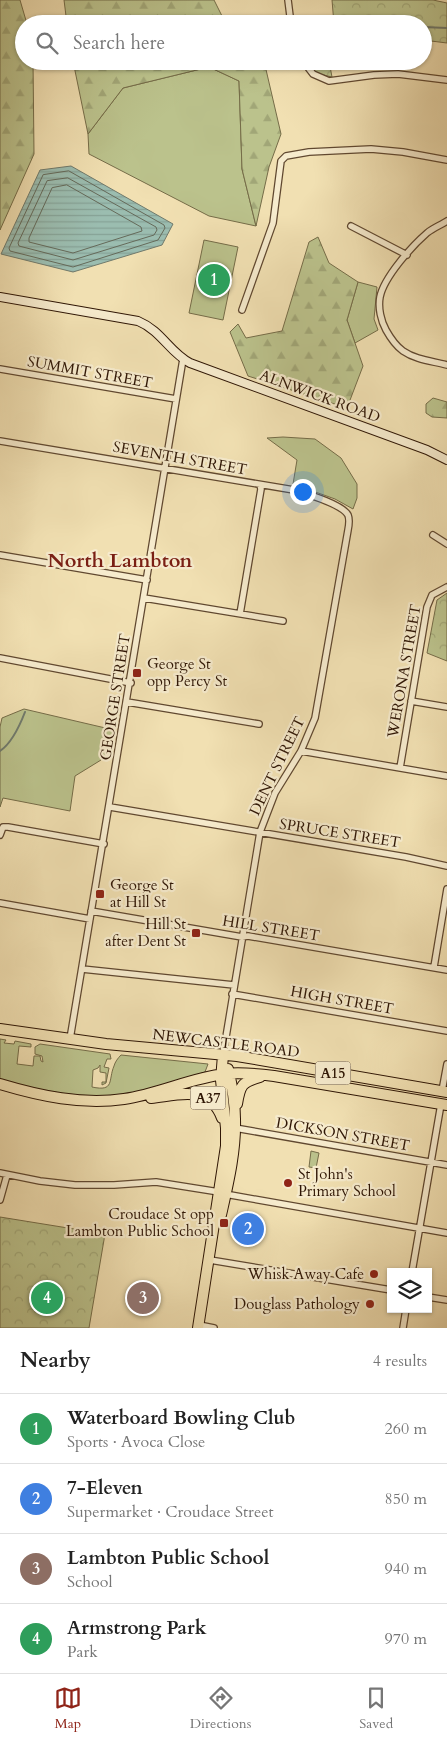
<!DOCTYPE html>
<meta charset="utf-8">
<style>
body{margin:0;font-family:Cardo,serif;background:#f6f6f6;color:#222}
.controls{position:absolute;right:15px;bottom:15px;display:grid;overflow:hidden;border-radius:0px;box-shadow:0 1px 4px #0004}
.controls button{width:45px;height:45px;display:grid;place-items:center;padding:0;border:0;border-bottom:1px solid #e0e0e0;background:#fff;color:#222;font:25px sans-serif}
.you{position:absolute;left:302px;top:491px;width:18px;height:18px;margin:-12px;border:4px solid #fff;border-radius:50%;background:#1a73e8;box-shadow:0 0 0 8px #1a73e833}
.badge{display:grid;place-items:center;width:32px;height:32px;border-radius:50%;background:#8f2418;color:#fff;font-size:16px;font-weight:700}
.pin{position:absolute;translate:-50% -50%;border:2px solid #fff;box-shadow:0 1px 5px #0006}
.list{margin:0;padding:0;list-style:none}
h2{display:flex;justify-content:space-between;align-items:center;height:65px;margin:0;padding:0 20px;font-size:21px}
h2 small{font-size:16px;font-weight:400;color:#767676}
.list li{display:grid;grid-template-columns:32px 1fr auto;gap:15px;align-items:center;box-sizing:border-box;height:70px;padding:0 20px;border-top:1px solid #e0e0e0}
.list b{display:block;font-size:19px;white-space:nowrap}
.list p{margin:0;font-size:16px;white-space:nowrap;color:#767676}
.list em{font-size:16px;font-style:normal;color:#767676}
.icon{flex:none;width:28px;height:28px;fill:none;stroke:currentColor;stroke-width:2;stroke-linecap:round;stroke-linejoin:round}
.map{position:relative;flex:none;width:447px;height:1328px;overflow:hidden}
.search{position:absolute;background:#fff;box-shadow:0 1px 4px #0004;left:15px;right:15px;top:15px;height:55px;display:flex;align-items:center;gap:12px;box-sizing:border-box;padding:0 18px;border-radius:28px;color:#767676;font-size:19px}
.sheet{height:345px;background:#fff}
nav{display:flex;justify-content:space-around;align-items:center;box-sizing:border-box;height:70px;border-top:1px solid #e0e0e0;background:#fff;font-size:14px;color:#767676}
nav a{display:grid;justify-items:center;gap:2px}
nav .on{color:#8f2418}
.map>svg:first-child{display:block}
</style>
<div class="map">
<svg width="447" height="1328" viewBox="0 0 447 1328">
<defs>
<pattern id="forest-firs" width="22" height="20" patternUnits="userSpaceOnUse" patternTransform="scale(1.25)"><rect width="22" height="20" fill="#bbc28c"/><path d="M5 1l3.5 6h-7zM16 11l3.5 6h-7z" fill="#a1a677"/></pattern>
<pattern id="park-crowns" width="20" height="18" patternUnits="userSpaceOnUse" patternTransform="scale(1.25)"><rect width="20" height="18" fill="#bbc28c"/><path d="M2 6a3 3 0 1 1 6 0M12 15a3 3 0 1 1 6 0" fill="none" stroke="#a1a677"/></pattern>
<pattern id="water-rules" width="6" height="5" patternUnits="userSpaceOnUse" patternTransform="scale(1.25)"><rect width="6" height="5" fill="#9bbdb0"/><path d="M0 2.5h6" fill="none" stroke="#86a296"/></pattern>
</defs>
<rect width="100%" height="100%" fill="#f1e0b2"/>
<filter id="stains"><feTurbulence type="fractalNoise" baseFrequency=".004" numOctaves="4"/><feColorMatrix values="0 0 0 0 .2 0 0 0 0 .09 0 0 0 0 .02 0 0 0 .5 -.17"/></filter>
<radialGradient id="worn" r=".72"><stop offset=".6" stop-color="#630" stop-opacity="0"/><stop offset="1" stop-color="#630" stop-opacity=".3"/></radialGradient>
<path fill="#bbc28c" stroke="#756c48" d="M209 67 239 81 242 169 256 226 209 216 89 154 88 134 123 88Z
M204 240 238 247 223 320 189 313Z
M358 282 377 287 374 319 378 330 355 343 347 320Z
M283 437 315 439 341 458 357 484V498L353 509 335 499 293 484 297 460 267 438Z
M24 709 114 730 110 749 101 760 75 776 70 811 3 798 0 807V727L2 718Z
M0 1039 6 1040 4 1043 14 1044 15 1041 31 1044V1047L19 1046 17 1064 33 1066 34 1056H40L41 1061 43 1062 42 1056 35 1054V1047L40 1044 110 1054 111 1059H107L104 1067 109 1068 106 1083 102 1085V1082H106V1073L100 1072V1065L98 1068 93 1070 92 1087C115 1092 108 1080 114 1066 115 1062 118 1058 121 1055L208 1064 205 1072C189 1077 174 1083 158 1087 103 1103 53 1095 0 1079Z
M311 1151 319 1153 316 1168 309 1167Z"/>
<path fill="url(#forest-firs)" stroke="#756c48" d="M0 0H20L27 24H24V61H33L34 154 0 230Z
M64 0H214L226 24H67Z
M73 61H264L281 134 269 167 256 226 242 169 239 81 209 67 123 88 88 134Z
M318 237 329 263 358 282 347 320 363 366 347 408 248 376 230 332 238 324 246 338 282 331 309 242Z
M433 398 447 402V418L432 417 426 413V404Z"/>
<path fill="url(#park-crowns)" stroke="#756c48" d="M332 0H433L447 3V43L423 40V24H334Z
M305 61H329L332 77 315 73Z
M447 593V661L427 653 437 600Z
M0 1217 105 1234 89 1328H0Z"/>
<path fill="url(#water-rules)" stroke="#707a6c" d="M71 166 173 224 162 245 73 272 1 254 40 170Z"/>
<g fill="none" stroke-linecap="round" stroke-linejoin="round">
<path stroke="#656a5a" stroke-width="1" d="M69 171 164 225 165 228 158 240 73 267 10 251 9 248 43 175Z
M68 178 156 227 157 230 154 235 73 260 19 246 18 243 47 181Z
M67 185 141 227 142 231 73 253 29 242V238L52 188Z"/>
<path stroke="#707a6c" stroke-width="2" d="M423 27 447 28
M0 751C12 743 20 725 25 712"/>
<g stroke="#604830" stroke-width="8">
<path id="street" d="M288 0 291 24
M303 61 313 74 329 81 374 75 398 74 447 80
M447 221C441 225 433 228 427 233 412 246 384 277 380 297 378 308 381 321 386 330 391 339 396 346 403 351 416 360 432 361 447 365
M351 226 407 255
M242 310 273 223 281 161 286 156 309 152 371 149 403 152 447 160
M0 369 176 399
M0 441 294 490C307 494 342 504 348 515 350 520 349 525 348 530L315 718 301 751 275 793 260 832 223 1055
M433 535 447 544
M0 555 147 580
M144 598 283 621
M240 614 261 489 260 485
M0 658 131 683
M411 701 447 707
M127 702 259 724
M301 751 447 776
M400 768 427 607 432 595 447 587
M110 807 406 857 447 866
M0 835 3 827H8L104 844
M0 903 90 919
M91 911 242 937 248 936 447 970
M434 967 447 889
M82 969 234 985
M232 994 447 1031
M70 1039 183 359
M442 1091 447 1064
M235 1128 447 1165
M0 1173 40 1181 75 1185H114L156 1182 219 1192
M225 1194 447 1233
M0 1200 7 1175
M210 1260 391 1290
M412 1272 441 1104
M428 1297 447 1300
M199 1325 214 1328
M403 1328 406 1309"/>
</g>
<g stroke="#2f1605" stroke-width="10">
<path id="secondary" d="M0 297 138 321C162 331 169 352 190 363L427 450 447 460"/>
</g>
<g stroke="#2f1605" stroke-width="12">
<path id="highway" d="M0 1029 106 1044 237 1056 447 1092
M0 1084C40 1096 82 1105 124 1099 159 1094 190 1078 225 1074 241 1072 258 1074 274 1076L447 1105
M151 1098C179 1095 209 1084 222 1118
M237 1104C240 1085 242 1082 260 1077
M221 1215C228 1184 236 1151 235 1119 235 1102 232 1085 228 1069
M198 1328 226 1146V1128L221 1080 223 1055"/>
</g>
<use href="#street" stroke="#f6ebcd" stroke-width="5.5"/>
<use href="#secondary" stroke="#f6ebcd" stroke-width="8"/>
<use href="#highway" stroke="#f1e0b2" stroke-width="10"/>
</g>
<g fill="#8f2418" stroke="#f6ebcd" stroke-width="2">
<rect x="132" y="668" width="10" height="10" rx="2.5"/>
<rect x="95" y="889" width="10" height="10" rx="2.5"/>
<rect x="191" y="928" width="10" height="10" rx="2.5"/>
<circle cx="288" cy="1183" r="5"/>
<rect x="219" y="1218" width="10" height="10" rx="2.5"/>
<circle cx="374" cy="1274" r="5"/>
<circle cx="370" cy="1304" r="5"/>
</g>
<g text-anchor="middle" stroke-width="4.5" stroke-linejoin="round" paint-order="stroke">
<g fill="#f6ebcd" stroke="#6b5641" stroke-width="1">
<rect x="315.5" y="1061.5" width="35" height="23" rx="4"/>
<rect x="190.5" y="1086.5" width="35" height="23" rx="4"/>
</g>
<g font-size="14" font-weight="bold" fill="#2f1605">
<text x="333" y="1078">A15</text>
<text x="208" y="1103">A37</text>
</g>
<g font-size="15" fill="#2f1605" stroke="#f6ebcd">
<text transform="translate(90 372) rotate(10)" y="5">SUMMIT STREET</text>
<text transform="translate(320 396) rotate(20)" y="5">ALNWICK ROAD</text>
<text transform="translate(180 458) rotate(10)" y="5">SEVENTH STREET</text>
<text transform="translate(404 671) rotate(-80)" y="5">WERONA STREET</text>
<text transform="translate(115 697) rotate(-81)" y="5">GEORGE STREET</text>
<text transform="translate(277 766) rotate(-64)" y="5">DENT STREET</text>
<text transform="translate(340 833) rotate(9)" y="5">SPRUCE STREET</text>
<text transform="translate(271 928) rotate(9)" y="5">HILL STREET</text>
<text transform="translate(342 1000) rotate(10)" y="5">HIGH STREET</text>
<text transform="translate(226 1043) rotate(7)" y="5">NEWCASTLE ROAD</text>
<text transform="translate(343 1134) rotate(10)" y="5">DICKSON STREET</text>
</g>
<g font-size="15" fill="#2f1605" stroke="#f6ebcd" text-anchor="end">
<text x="147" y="669" text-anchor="start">George St<tspan x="147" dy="17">opp Percy St</tspan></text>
<text x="110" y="890" text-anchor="start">George St<tspan x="110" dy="17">at Hill St</tspan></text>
<text x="186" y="929">Hill St<tspan x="186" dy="17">after Dent St</tspan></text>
<text x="298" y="1179" text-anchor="start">St John's<tspan x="298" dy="17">Primary School</tspan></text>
<text x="214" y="1219">Croudace St opp<tspan x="214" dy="17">Lambton Public School</tspan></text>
<text x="364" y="1279">Whisk Away Cafe</text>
<text x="360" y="1309">Douglass Pathology</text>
</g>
<g font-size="20" font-weight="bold" fill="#7a1f14" stroke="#f6ebcd">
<text x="120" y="567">North Lambton</text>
</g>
</g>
<rect width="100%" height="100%" filter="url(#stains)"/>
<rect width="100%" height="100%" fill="url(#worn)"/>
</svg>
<div class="controls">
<button><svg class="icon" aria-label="layers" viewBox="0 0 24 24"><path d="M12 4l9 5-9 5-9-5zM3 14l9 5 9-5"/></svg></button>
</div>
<div class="you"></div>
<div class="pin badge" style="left:214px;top:280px;background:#2e9e5b">1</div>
<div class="pin badge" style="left:248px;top:1229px;background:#3f7fe0">2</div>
<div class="pin badge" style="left:143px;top:1298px;background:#8d6e63">3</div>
<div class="pin badge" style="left:47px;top:1298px;background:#2e9e5b">4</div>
<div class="search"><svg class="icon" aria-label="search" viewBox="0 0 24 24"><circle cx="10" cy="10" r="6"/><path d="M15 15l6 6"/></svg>Search here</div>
</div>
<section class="sheet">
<h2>Nearby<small>4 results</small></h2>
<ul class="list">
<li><span class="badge" style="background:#2e9e5b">1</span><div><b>Waterboard Bowling Club</b><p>Sports · Avoca Close</p></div><em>260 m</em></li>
<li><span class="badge" style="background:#3f7fe0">2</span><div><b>7-Eleven</b><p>Supermarket · Croudace Street</p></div><em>850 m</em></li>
<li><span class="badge" style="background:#8d6e63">3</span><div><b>Lambton Public School</b><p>School</p></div><em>940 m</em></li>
<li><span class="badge" style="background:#2e9e5b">4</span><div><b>Armstrong Park</b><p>Park</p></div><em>970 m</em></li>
</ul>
</section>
<nav>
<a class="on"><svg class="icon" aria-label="map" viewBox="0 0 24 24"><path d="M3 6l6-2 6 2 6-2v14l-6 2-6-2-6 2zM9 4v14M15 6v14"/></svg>Map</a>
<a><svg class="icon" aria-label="directions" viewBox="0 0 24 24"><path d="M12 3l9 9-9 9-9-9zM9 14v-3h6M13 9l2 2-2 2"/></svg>Directions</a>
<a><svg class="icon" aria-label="saved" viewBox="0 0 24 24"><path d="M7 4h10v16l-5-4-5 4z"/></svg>Saved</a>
</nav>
